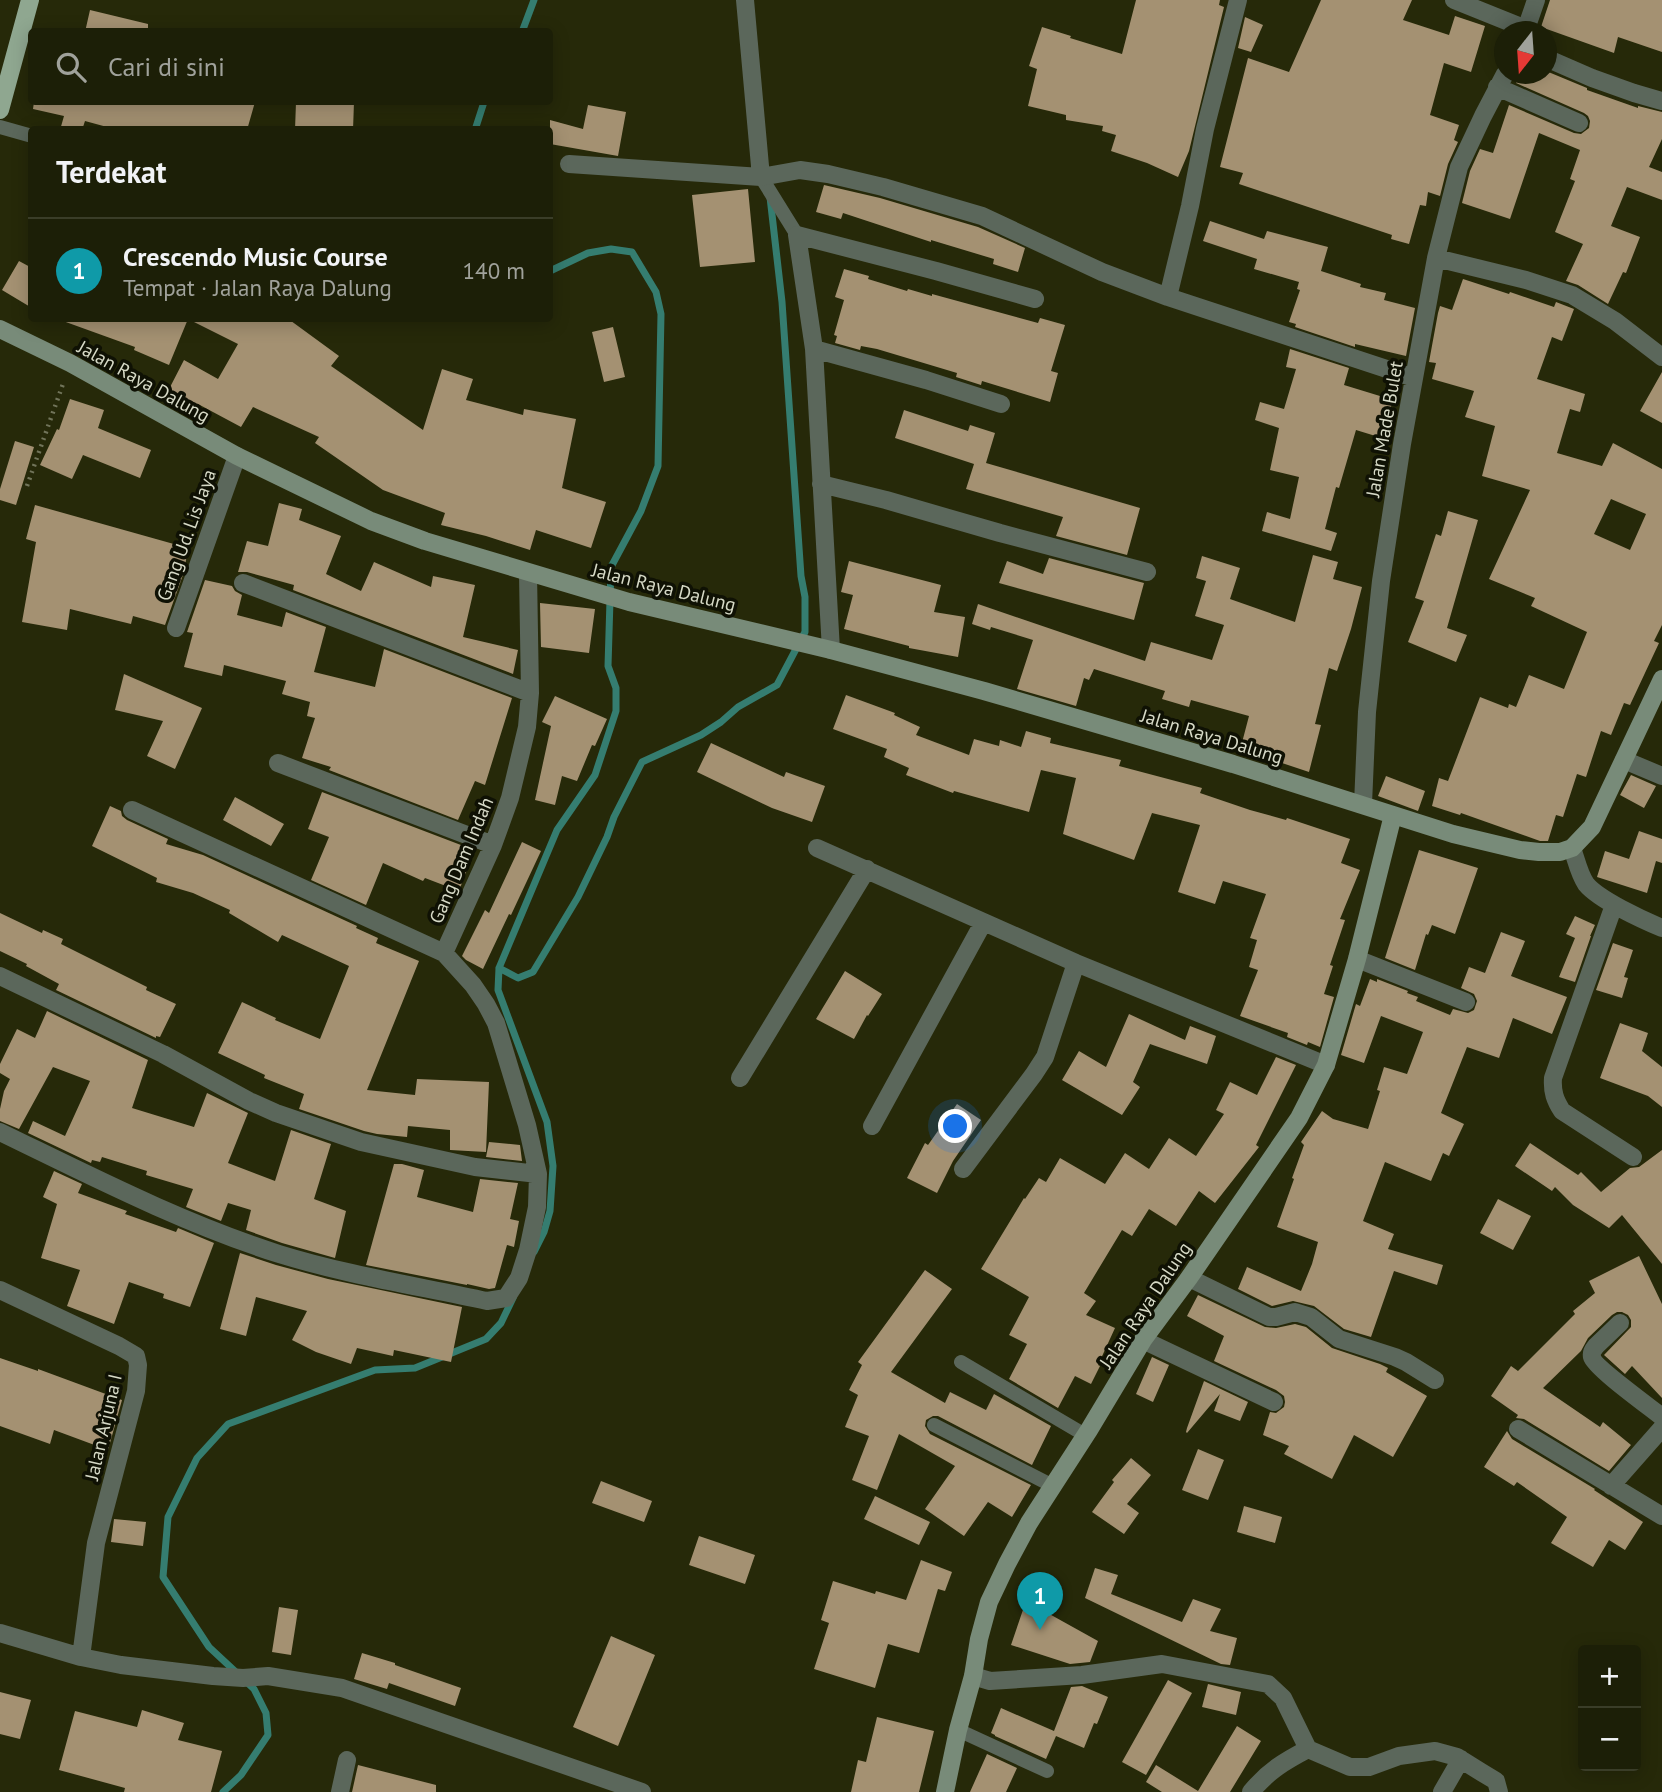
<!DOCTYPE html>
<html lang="id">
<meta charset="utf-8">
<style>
body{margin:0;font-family:"PT Sans",sans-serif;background:#252711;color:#f1f3f6}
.controls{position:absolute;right:21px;bottom:21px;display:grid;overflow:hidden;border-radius:7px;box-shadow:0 4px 18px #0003}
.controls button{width:63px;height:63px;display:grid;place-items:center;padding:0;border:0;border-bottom:2px solid #3a3d28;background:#1c1f07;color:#f1f3f6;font:35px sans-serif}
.compass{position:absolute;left:1494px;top:21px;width:63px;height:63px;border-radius:50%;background:#1c1f07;box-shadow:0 4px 18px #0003;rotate:197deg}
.you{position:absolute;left:956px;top:1127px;width:24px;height:24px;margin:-18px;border:5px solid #fff;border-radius:50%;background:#1a73e8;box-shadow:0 0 0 10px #1a73e833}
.badge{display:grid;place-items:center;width:46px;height:46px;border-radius:50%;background:#d49cfc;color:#fff;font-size:23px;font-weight:700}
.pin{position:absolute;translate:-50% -58px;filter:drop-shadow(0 2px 4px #0008)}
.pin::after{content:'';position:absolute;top:37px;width:24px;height:21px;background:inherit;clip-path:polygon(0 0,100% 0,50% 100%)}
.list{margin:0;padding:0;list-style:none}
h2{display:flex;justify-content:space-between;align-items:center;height:91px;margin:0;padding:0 28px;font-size:30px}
h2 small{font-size:23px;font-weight:400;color:#a0a29b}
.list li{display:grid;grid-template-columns:46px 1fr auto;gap:21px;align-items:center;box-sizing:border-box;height:105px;padding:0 28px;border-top:2px solid #3a3d28}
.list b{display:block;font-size:26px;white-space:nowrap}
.list p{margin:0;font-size:23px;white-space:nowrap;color:#a0a29b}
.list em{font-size:23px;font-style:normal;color:#a0a29b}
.icon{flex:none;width:38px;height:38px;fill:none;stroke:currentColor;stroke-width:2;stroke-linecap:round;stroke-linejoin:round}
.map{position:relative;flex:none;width:1662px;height:1792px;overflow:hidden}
.search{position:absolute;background:#1c1f07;box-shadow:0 4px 18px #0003;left:28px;top:28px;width:525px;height:77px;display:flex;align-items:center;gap:18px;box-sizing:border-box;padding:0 24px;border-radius:7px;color:#a0a29b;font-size:26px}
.panel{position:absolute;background:#1c1f07;box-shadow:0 4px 18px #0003;left:28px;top:126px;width:525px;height:196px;border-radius:7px}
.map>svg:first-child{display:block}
</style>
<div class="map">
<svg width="1662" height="1792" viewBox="0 0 1662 1792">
<rect width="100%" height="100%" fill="#262909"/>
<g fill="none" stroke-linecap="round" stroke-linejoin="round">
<path stroke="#357d70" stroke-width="7" d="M522 32 534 0
M475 130 484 102
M499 968 518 978 533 972 578 897 607 837 614 817 642 762 701 735 721 722 738 707 777 685 805 632V597L801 576 782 302 770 197
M534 1252 544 1232 550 1211 553 1166 547 1122 498 990 499 968 557 830 595 775 616 711V688L608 666 611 567 641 511 658 466 661 314 656 292 632 252 611 249 588 253 550 271
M223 1792 241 1775 268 1735 266 1713 254 1689 209 1647 163 1577 168 1517 197 1458 228 1424 375 1370 415 1368 486 1339 501 1323 513 1298"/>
</g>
<path fill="#a49172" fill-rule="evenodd" d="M1136 0H1220L1219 5 1224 7 1189 151 1178 177 1147 163 1111 151 1116 135 1102 131 1103 126 1066 120V115L1028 106 1037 69 1029 66 1042 27 1071 36 1070 38 1122 54Z
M1321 0H1412L1403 20 1449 35 1455 16 1485 26 1471 72 1444 63 1430 115 1459 125 1454 140 1458 142 1448 164 1440 196 1428 192 1426 206 1420 205 1409 244 1391 239 1392 235 1239 184 1243 173 1220 167 1248 58 1289 72Z
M1550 0H1662V52L1618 37 1614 53 1541 27Z
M90 10 148 24V32H85Z
M1245 17 1263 25 1251 52 1238 48Z
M1546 71 1587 88V90L1638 108V106L1662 112V139L1649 167 1662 172V200L1627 187 1611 226 1640 237 1626 273 1623 272 1608 304 1578 285 1566 281 1583 244 1555 232 1575 181 1570 179 1580 150 1539 133 1510 219 1462 203 1470 171 1480 149 1493 153 1509 105 1574 133 1581 134 1589 128 1590 121 1588 116 1584 113 1516 83 1519 74H1546Z
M34 102H255L247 130H118L85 121 82 130H60L64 116 33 109Z
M296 102H354L353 130H295Z
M588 105 626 112 618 156 550 144V120L583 129Z
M824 185 880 198 978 227 1025 248 1018 272 993 264 994 259 931 240V242L843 213 841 219 816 212Z
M748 189 755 262 700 267 692 195Z
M1210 221 1264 239 1267 231 1328 247 1321 271 1361 284 1360 287 1386 293 1384 300 1415 308 1406 356 1355 344V347L1295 327 1296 324 1289 322 1300 290 1297 289 1299 282 1254 269 1257 259 1203 241Z
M19 261 32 268V308L2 290Z
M844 269 869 276 868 279 907 291 908 289 932 296V294L1038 323 1040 318 1065 325 1051 371 1058 373 1050 402 982 381 981 385 956 377 957 373 877 349 861 346 860 350 835 343 837 336 834 335 844 300 835 297Z
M1463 279 1509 294 1510 292 1554 307 1556 302 1574 309 1562 341 1552 337 1537 379 1585 394 1580 412 1570 409 1557 453 1602 466 1613 443 1662 469V625L1654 641 1659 643 1630 705 1624 703 1611 735 1601 731 1586 777 1577 774 1563 817 1556 815 1548 841H1540L1461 813 1460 815 1432 806 1439 778 1448 781 1480 697 1508 708 1509 704 1516 707 1529 675 1564 689 1587 632 1531 606 1535 598 1489 579 1530 490 1482 476 1495 426 1465 417 1474 391 1432 379 1436 363 1429 362 1438 313 1440 306 1452 310ZM1611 499 1646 514 1630 550 1594 534Z
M63 318H287L339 356 331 366 423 430 442 369 473 379 466 400 523 415 524 409 576 419 562 488 606 502 591 548 536 530 530 550 486 536 441 525 445 513 383 490 315 443 319 437 253 407 241 427 198 404 196 408 167 393 184 360 218 379 238 344 188 319 169 365 134 350 135 347 63 321Z
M613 327 625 377 604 382 592 332Z
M1290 349 1349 368 1344 385 1393 400 1382 438 1356 430 1339 488 1336 487 1325 529 1337 533 1331 551 1262 531 1267 512 1290 519 1299 477 1270 470 1279 428 1255 420 1260 402 1284 409 1296 369 1286 367Z
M1662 372V423L1640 411Z
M70 399 104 410 98 428 151 450 140 478 83 455 72 479 40 465 57 429 59 430Z
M904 410 968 431 970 425 995 433 986 463 1140 508 1127 555 1056 536 1063 517 966 489 974 464 895 438Z
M15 441 34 447 16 505 0 500V489Z
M279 503 302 509 299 520 341 536 326 574 361 591 374 562 431 587 433 576 475 585 463 637 518 650 513 674 293 590 294 585 247 572H238L247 541 268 546Z
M35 505 188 548 184 572 165 625 133 616 131 624 70 609 67 630 22 622 36 542 26 539Z
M1448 511 1478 520 1447 628 1467 635 1456 662 1408 642 1424 601 1415 598 1436 534 1441 536Z
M1313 555 1338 562 1333 579 1362 587 1351 629 1337 671 1329 668 1315 724 1321 725 1309 772 1270 759 1269 763 1239 754 1249 716 1191 700 1189 707 1162 699 1165 691 1094 669 1089 680 1084 678 1076 706 1017 689 1033 640 991 627 990 630 972 624 978 604 1145 661 1151 642 1212 660 1224 625 1195 616 1206 581 1196 578 1202 556 1240 568 1230 599 1295 622Z
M1049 558 1144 583 1134 620 999 583 1007 561 1043 574Z
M849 561 941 585 934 612 965 617 958 657 909 648V646L844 629 853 595 841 592Z
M205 580 232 586 235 591 242 595 237 615 282 627 286 612 326 627 314 672 375 687 384 649 512 698 485 785 475 781 458 820 329 770 331 767 302 758 315 718 307 716 310 702 282 694 286 681 224 665 222 676 184 667 193 633 187 632Z
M540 603 595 609 589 653 541 647Z
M124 674 202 708 175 769 147 756 163 721 115 710Z
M846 695 895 713 894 715 920 727 916 735 969 755 974 739 999 746 1000 740 1021 747 1026 731 1051 738 1050 743 1121 760 1119 766 1202 788 1200 793 1250 810 1286 820 1287 818 1350 839 1341 863 1360 870 1340 919 1345 920 1330 965 1333 966 1324 994 1334 997 1320 1047 1308 1042 1307 1045 1287 1037 1288 1033 1240 1016 1258 970 1249 967 1257 940 1250 938 1266 894 1223 881 1215 904 1178 892 1200 825 1152 813 1134 860 1063 834 1076 778 1041 770 1029 812 954 791 953 793 906 775 909 768 884 757 887 749 833 729Z
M555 696 607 719 595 746 592 745 577 781 562 776 555 805 535 800 551 726 542 722Z
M711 743 784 777 786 772 825 786 812 822 772 808 697 772Z
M1631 775 1656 786 1644 808 1620 795Z
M1386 776 1425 791 1418 811 1378 796Z
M322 792 474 850 459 891 425 878 423 881 383 863 366 905 311 880 329 837 308 829Z
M235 797 284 824 271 846 223 820Z
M110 806 121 811 122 816 127 820 168 839 166 844 203 855 357 926 356 928 378 938 376 943 419 961 367 1090 415 1095 417 1079 489 1082 486 1152 450 1150V1130L408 1126 407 1137 377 1134 364 1131 299 1109 304 1094 264 1078 265 1075 218 1053 242 1002 276 1018 275 1020 320 1039 349 966 282 935 278 942 229 913 230 910 193 893 156 882 157 878 92 846Z
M1639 831 1662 839V863L1656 861 1647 893 1597 877 1605 851 1629 859Z
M522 842 541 851 511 915 509 914 483 969 466 960 462 956 485 910 489 913Z
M1419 850 1478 868 1455 934 1432 925 1428 935 1426 934 1415 970 1385 958Z
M0 913 42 933 43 930 63 939 61 944 147 987 146 990 176 1004 160 1037 156 1036V1038L56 990 59 984 26 966 27 964 0 951Z
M1575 916 1595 925 1590 936H1591L1575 982 1559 977 1575 938 1566 934Z
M1501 932 1525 941 1511 976 1567 997 1552 1034 1513 1018 1499 1058 1467 1047 1441 1113 1464 1124 1449 1156 1443 1153 1431 1181 1385 1162 1363 1221 1394 1234 1388 1249 1443 1265 1437 1285 1394 1271 1371 1337 1344 1329 1314 1306 1293 1301 1272 1306 1238 1289 1247 1267 1301 1291 1312 1264 1318 1242 1277 1227 1294 1179 1292 1178 1304 1145 1301 1142 1322 1111 1333 1119 1368 1129 1380 1091 1377 1090 1384 1067 1407 1074 1423 1032 1381 1016 1364 1063 1341 1055 1356 1004 1360 1006 1370 979 1377 982V979L1408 991 1407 993 1418 997 1416 1001 1450 1015 1453 1009 1468 1013 1474 1010 1477 1001 1474 994 1461 988 1469 967 1485 973Z
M1613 943 1633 950 1624 977 1628 978 1622 998 1596 990Z
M845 971 882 994 868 1016 867 1015 854 1039 816 1019Z
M47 1011 148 1060 132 1108 194 1127 207 1093 248 1113 228 1163 275 1181 291 1130 331 1144 314 1199 346 1211 335 1258 282 1243 246 1230 251 1210 228 1203 221 1221 186 1207 193 1189 146 1175 147 1171 102 1157 100 1162 92 1160 91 1163 28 1133 33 1121 65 1136 90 1081 53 1067 19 1129 0 1121V1109L4 1091 10 1079 0 1073V1064L17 1029 35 1038Z
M1129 1014 1185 1040 1190 1026 1216 1036 1207 1064 1150 1044 1133 1082 1140 1087 1122 1115 1062 1080 1079 1051 1106 1067Z
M1620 1023 1648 1033 1642 1051 1662 1067V1107L1648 1096 1600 1078Z
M1276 1057 1296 1065 1256 1145 1259 1147 1215 1203 1199 1191 1176 1226 1149 1209 1132 1236 1122 1230 1084 1293 1096 1301 1086 1315 1115 1328 1098 1365 1100 1366 1091 1384 1075 1376 1058 1408 1009 1379 1027 1344 1009 1335 1029 1297 981 1269 1024 1198 1025 1199 1039 1178 1046 1182 1060 1158 1105 1184 1125 1153 1149 1169 1169 1138 1196 1156 1224 1114 1216 1110 1230 1082 1257 1095Z
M957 1104 981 1120 953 1161 937 1193 907 1178 925 1143 928 1145Z
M489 1142 520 1145 522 1161 486 1157Z
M1530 1143 1578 1175 1581 1172 1601 1192 1630 1168 1639 1167 1662 1150V1264L1622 1215 1609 1228 1573 1205 1555 1187 1552 1191 1515 1166Z
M394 1164H402L424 1170 417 1197 473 1212 480 1179 518 1183 510 1219 519 1221 514 1247 507 1245 495 1288 489 1289 467 1284V1285L366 1265Z
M54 1171 82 1184 78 1193 127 1211 125 1214 176 1232 178 1228 214 1243 190 1307 163 1298 164 1294 129 1282 114 1324 67 1306 80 1270 41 1258 57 1204 43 1197Z
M1498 1199 1531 1216 1513 1250 1480 1233Z
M240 1253 276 1265 328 1279 462 1307 451 1362 394 1350 393 1356 357 1348 351 1364 316 1352 292 1340 307 1311 256 1297 246 1336 220 1329Z
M1639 1256 1662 1304V1398L1632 1366 1625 1374 1604 1355 1631 1327V1320L1628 1315 1622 1312H1617L1612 1315 1588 1338 1581 1351 1543 1388 1600 1427 1603 1422 1631 1445 1609 1471 1524 1419 1516 1418 1518 1415 1491 1396 1511 1366 1518 1371 1575 1314 1573 1311 1595 1293 1589 1281Z
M925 1270 952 1289 891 1372 945 1403 950 1392 986 1410 994 1394 1051 1426 1032 1465 938 1416H933L926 1420 925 1426 930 1434 1031 1485 1012 1517 988 1502 964 1536 925 1509 955 1466 899 1434 877 1490 852 1480 869 1436 845 1427 858 1395 849 1390 862 1365 858 1362Z
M1198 1295 1265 1327 1276 1328 1295 1324 1306 1327 1332 1348 1380 1364 1388 1368 1386 1372 1427 1396 1393 1457 1354 1435 1332 1479 1284 1454 1289 1446 1263 1435 1270 1412 1276 1413 1284 1407 1285 1402 1284 1396 1276 1390 1214 1361 1224 1336 1187 1316Z
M1152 1357 1169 1365 1153 1402 1136 1394Z
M0 1358 38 1371V1369L122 1400 108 1450 54 1430 50 1444 0 1426Z
M1204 1381 1248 1402 1240 1421 1214 1411 1220 1394 1187 1433 1186 1432 1187 1428Z
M1507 1431 1512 1439 1595 1489 1594 1490 1643 1522 1625 1550 1609 1540 1593 1567 1551 1543 1567 1517 1517 1482 1514 1486 1484 1467Z
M1198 1449 1224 1460 1208 1500 1182 1490Z
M1131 1458 1151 1475 1127 1504 1139 1513 1124 1534 1092 1512 1114 1482 1112 1480Z
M601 1481 652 1501 644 1522 592 1503Z
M875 1496 930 1522 919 1545 864 1519Z
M1244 1506 1282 1517 1275 1543 1237 1532Z
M114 1519 146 1522 143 1546 111 1542Z
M699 1536 755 1555 745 1584 689 1565Z
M921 1560 952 1572 945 1591 938 1589 919 1653 888 1644 875 1688 814 1669 829 1623 821 1620 833 1581 875 1594 876 1591 906 1600Z
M1095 1568 1118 1575 1111 1594 1182 1622 1193 1599 1221 1609 1210 1631 1237 1638 1230 1665 1221 1664 1085 1598Z
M1026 1601 1045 1607 1044 1611 1098 1641 1090 1662 1070 1664 1011 1645Z
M279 1607 298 1610 291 1655 272 1652Z
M611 1636 655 1655 618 1746 573 1727Z
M362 1653 395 1663V1665L461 1688 455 1706 389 1683 387 1689 354 1679Z
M1168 1680 1192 1693 1146 1775 1122 1762Z
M1208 1684 1241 1692 1236 1715 1202 1707Z
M1082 1686 1108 1697 1097 1724 1094 1723 1084 1748 1056 1736 1046 1759 995 1736V1735L991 1733 1001 1708 1054 1731 1071 1687Z
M0 1692 31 1700 20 1739 0 1734Z
M142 1710 184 1723 178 1740 222 1751 211 1792H124L125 1788 59 1770 75 1711 137 1727Z
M877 1717 934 1731 919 1792H851L858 1760 866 1762Z
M1237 1726 1261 1741 1230 1792H1162L1146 1782 1156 1765 1198 1791Z
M987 1754 1017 1768 1006 1792H970Z
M358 1765 436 1785V1792H352Z"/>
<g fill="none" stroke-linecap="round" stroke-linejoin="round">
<path stroke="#71745a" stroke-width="4.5" stroke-dasharray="2 5" stroke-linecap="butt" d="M27 486 64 381"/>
<path stroke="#5b675b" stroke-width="14" d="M0 127 32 136
M761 177 797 235
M961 1362 1085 1435
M934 1425 1053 1486
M958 1730 1047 1771"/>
<path stroke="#5b675b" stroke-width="18" d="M745 0 761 177
M1454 0 1526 29
M1525 32 1536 0
M1546 58 1592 78 1634 93 1662 101
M1497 87 1579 123
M569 164 761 177 800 170 828 174 883 187 982 216 1102 272 1168 297 1414 378
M1436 258 1526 280 1572 295 1615 321 1662 357
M1168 297 1190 206 1205 129 1238 0
M814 349 926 380 1001 404
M821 484 886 500 1000 533 1147 572
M243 583 530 693
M176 628 237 456
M831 650 814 349 797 235 936 271 1035 299
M1624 760 1662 776
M278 763 493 845
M1363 804 1367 712 1381 581 1402 444 1436 258 1459 167 1483 116 1505 74
M817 848 1076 963 1326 1065
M1572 848C1576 859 1579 874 1586 884 1599 900 1643 920 1662 928
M1614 905 1553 1078C1552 1092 1555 1100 1562 1111L1633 1157
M444 953 493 845 510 798 527 727 530 693 528 573
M1357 959 1466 1002
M0 976 163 1054 249 1101 276 1113 361 1142 475 1167 538 1174
M740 1078 867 869
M872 1126 983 923
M0 1132C91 1176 182 1223 279 1254 347 1275 418 1286 487 1301L506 1298 519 1278 528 1250 537 1207 538 1174 527 1125 496 1023 486 1004 473 985 444 953 132 810
M963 1169 1034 1074 1045 1057 1076 963
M1189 1278 1269 1317H1276L1295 1312 1311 1317 1339 1339 1395 1357 1406 1362 1435 1380
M0 1290 119 1346 136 1356 138 1365 136 1391 96 1543 81 1657
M1620 1323 1596 1346C1593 1350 1591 1352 1592 1357 1594 1367 1651 1408 1662 1417
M1143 1340 1274 1402
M1518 1429 1662 1516
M1611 1486 1662 1428
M0 1633 81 1657 121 1665 213 1676 243 1678 268 1676 342 1688 642 1792
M973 1676 990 1681 1082 1675 1162 1664 1268 1684 1283 1698 1308 1749 1350 1767H1369L1399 1756 1435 1751 1457 1757 1481 1772 1496 1781 1499 1792
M340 1792 347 1760
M1251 1792C1268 1771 1285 1761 1308 1749
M1442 1792 1461 1759"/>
<path stroke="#788b79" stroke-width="18" d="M0 329 70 363 237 456 371 521 425 541 629 602 831 650 984 691 1233 764 1453 834 1520 850 1539 852H1560L1572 848 1592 827 1662 679
M945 1792 958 1730 973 1676 979 1639 989 1602 1007 1564 1029 1523 1089 1430 1143 1340 1189 1278 1299 1118 1326 1065 1357 959 1393 815"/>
<path stroke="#8fa790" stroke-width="18" d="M0 110 30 0"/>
</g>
<g text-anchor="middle" stroke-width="7" stroke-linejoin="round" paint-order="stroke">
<g font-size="19" fill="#d6d9c6" stroke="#0f1104">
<text transform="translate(144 381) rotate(29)" y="7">Jalan Raya Dalung</text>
<text transform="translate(1384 429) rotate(-80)" y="7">Jalan Made Bulet</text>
<text transform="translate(186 535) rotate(-70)" y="7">Gang Ud. Lis Jaya</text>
<text transform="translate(664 587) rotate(14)" y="7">Jalan Raya Dalung</text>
<text transform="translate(1212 736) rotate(17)" y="7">Jalan Raya Dalung</text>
<text transform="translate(461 860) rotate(-67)" y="7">Gang Dam Indah</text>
<text transform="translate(1145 1305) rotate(-56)" y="7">Jalan Raya Dalung</text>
<text transform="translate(103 1427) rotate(-77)" y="7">Jalan Arjuna I</text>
</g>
</g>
</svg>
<div class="controls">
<button>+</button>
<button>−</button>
</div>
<svg class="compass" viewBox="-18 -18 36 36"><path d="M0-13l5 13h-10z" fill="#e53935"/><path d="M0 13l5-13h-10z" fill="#a0a29b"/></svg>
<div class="you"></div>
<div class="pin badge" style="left:1040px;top:1630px;background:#0f9aa8">1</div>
<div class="search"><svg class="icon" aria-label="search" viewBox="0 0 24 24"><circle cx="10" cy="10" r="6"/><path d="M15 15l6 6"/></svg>Cari di sini</div>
<section class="panel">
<h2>Terdekat<small></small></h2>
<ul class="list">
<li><span class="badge" style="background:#0f9aa8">1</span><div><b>Crescendo Music Course</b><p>Tempat · Jalan Raya Dalung</p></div><em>140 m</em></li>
</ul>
</section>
</div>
